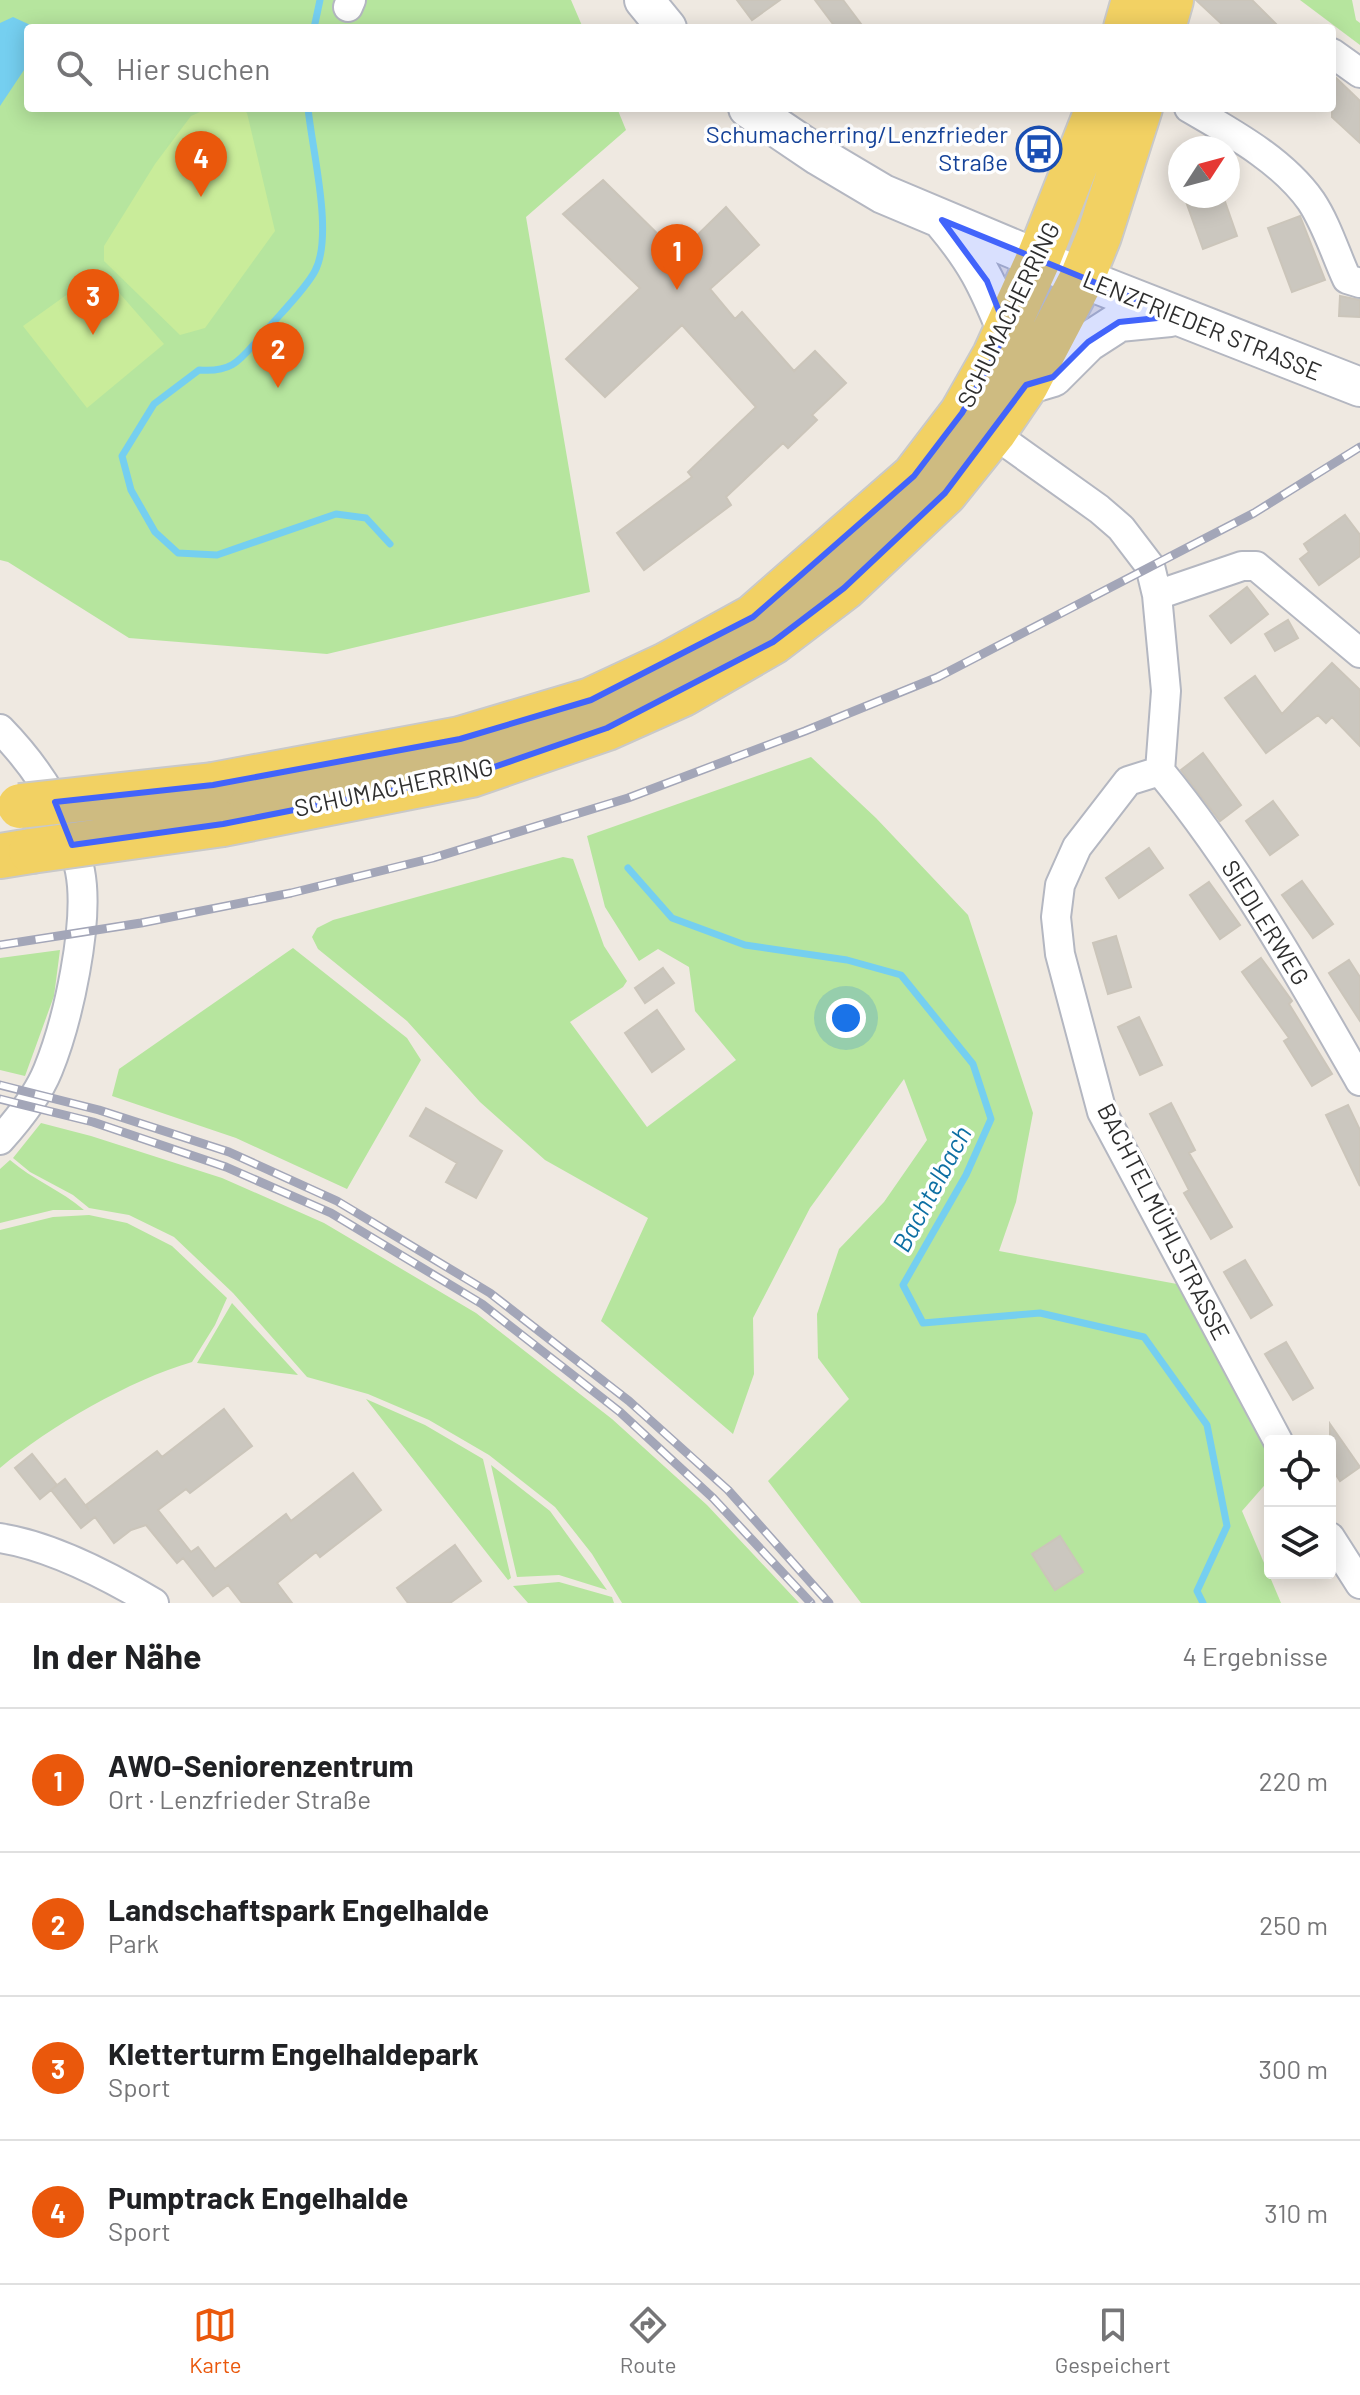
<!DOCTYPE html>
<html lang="de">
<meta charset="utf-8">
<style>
body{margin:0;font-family:Barlow,sans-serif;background:#f2f2f2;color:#202124}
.controls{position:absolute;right:24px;bottom:24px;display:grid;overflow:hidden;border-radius:8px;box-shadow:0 4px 20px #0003}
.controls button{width:72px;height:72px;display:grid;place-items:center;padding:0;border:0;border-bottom:2px solid #e0e0e0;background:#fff;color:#202124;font:40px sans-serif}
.compass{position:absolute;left:1168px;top:136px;width:72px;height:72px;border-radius:50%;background:#fff;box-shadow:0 4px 20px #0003;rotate:54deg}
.you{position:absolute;left:846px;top:1018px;width:28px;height:28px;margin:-20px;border:6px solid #fff;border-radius:50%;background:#1a73e8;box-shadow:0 0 0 12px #1a73e833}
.badge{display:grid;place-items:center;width:52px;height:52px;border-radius:50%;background:#ea580c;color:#fff;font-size:26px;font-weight:700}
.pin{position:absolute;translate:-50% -66px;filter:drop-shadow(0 2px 4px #0008)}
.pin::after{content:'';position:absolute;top:42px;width:28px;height:24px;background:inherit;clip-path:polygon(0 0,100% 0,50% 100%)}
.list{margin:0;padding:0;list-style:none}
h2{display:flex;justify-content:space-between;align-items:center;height:104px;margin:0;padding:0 32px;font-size:34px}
h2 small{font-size:26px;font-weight:400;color:#757577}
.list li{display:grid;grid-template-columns:52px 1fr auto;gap:24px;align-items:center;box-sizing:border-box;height:144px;padding:0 32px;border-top:2px solid #e0e0e0}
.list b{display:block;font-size:30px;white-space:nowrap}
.list p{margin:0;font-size:26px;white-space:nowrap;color:#757577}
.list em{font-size:26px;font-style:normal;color:#757577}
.icon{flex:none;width:44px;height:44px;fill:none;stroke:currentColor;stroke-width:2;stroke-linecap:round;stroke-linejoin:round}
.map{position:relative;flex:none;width:1360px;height:1603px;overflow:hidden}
.search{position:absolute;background:#fff;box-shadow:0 4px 20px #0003;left:24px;right:24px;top:24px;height:88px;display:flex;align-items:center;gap:20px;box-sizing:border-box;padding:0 28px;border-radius:8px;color:#757577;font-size:30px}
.sheet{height:680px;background:#fff}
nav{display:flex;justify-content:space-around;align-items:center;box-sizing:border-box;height:112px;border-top:2px solid #e0e0e0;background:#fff;font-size:22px;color:#757577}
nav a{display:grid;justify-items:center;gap:4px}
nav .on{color:#ea580c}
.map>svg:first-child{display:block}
</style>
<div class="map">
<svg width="1360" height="1603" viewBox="0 0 1360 1603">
<rect width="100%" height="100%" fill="#efe9e1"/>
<path fill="#b6e59e" d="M0 0H571L583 28H28V108H617L626 130 526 217 590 592 327 654 129 638 8 562 0 560Z
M1300 0H1352L1356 20 1360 23V45Z
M811 757 876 818 968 915 1033 1113 1016 1202 999 1251 1177 1284 1270 1456V1479L1242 1511 1281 1603H861L768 1481 849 1399 818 1358 817 1314 839 1249 884 1202 927 1140 904 1079 810 1208 753 1318 754 1374 733 1434 601 1321 648 1218 545 1160 480 1102 407 1021 318 949 312 937 317 928 333 920 563 857 573 859 604 946 627 981 623 987 570 1022 647 1127 736 1060 695 1011 689 967 658 949 639 961 605 907 587 836Z
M293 948 407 1038 421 1060 347 1189 236 1138 112 1096 119 1069Z
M60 950 54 996 25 1076 0 1070V958Z
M41 1123 91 1136 222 1178 324 1223 476 1313 612 1419 707 1505 799 1603H622L592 1554 555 1507 489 1455 429 1420 368 1394 307 1377 233 1293 174 1237 129 1215 89 1208 73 1195 30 1172 13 1158Z
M10 1160C33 1180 61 1190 84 1210H53L0 1223V1169Z
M89 1215 127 1223 172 1246 227 1298 215 1325 192 1362C130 1380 50 1426 0 1468V1230L53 1217Z
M232 1303 298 1375 197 1363Z
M366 1399 425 1425 483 1459 511 1578 508 1580Z
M491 1465 550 1511 607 1590 559 1575 517 1577Z
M559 1582 612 1597 614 1603H528L513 1586Z"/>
<path fill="#c9ec9a" d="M209 108H241L247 113 275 231 205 328 180 335 104 261V246L155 164 191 116Z
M100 271 164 344 87 408 23 326Z"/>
<path fill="#75cff0" d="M13 17 37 28H28V64L0 106V23Z"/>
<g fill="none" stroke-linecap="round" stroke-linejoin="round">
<path stroke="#75cff0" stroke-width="7" d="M314 28 320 0
M308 108C312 150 334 235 315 271 305 290 278 316 264 333 241 358 235 373 199 370L154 404 122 456 131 490 155 532 178 553 217 555 336 514 366 518 390 544
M628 868 672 918 745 945 847 960 901 975 973 1064 991 1119 966 1175 903 1285 923 1323 1040 1313 1144 1337 1207 1425 1227 1526 1197 1591 1203 1603"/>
</g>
<path fill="#cbc7bf" stroke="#cbc5ba" stroke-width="2" d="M737 0H780L752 20Z
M815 0H843L864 28H836Z
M1196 0H1252L1280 28H1226Z
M1332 74 1360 101V143L1332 117Z
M603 180 678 254 726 207 759 245 710 289 735 319 742 312 794 371 815 351 846 383 812 415 817 420 788 448 783 443 726 497 731 505 644 570 617 533 692 477 688 472 756 407 682 325 605 397 566 359 640 288 563 214Z
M1184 196H1223L1237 236 1203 249Z
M1300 216 1325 280 1292 292 1268 228Z
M1340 296 1360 300V317L1339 316Z
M1345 515 1360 535V556L1319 585 1300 559 1309 552 1304 544Z
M1247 587 1268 614 1231 643 1210 616Z
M1288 620 1298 638 1275 651 1265 634Z
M1332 663 1360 690V746L1332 717 1326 723 1318 715 1266 753 1225 698 1255 676 1282 714Z
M1203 753 1241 805 1220 821 1181 770Z
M1273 801 1298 835 1270 855 1246 821Z
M1149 848 1163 868 1119 898 1106 878Z
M1302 881 1333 924 1313 938 1282 895Z
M1209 882 1240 925 1220 939 1190 895Z
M1116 936 1131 987 1108 994 1093 943Z
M1261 958 1292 1001 1289 1004 1332 1074 1312 1086 1284 1041 1289 1038 1242 972Z
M1349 960 1360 977V1021L1329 973Z
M663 968 674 983 645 1003 635 988Z
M657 1010 684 1049 652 1072 625 1033Z
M1139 1017 1162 1065 1140 1075 1118 1027Z
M1171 1103 1195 1150 1189 1153 1232 1227 1211 1239 1184 1193 1189 1190 1150 1114Z
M1348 1105 1360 1130V1186L1326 1115Z
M426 1108 502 1151 476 1198 446 1182 457 1163 410 1136Z
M1245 1260 1272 1305 1251 1318 1224 1272Z
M1286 1342 1313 1388 1293 1400 1265 1354Z
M224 1409 252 1446 190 1493 186 1489 158 1510 191 1552 198 1547 215 1569 286 1514 291 1521 353 1473 381 1510 320 1557 316 1552 277 1583 292 1603H242L228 1585 213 1596 183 1558 177 1563 146 1525 131 1530 114 1543 95 1517 81 1528 51 1490 65 1479 89 1510 86 1505 157 1451 162 1457Z
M1330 1424 1360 1467 1340 1481 1330 1466Z
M32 1454 57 1485 40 1499 15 1468Z
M1060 1536 1083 1572 1055 1590 1032 1554Z
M455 1545 481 1581 450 1603H408L397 1588Z"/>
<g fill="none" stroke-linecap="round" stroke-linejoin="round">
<g stroke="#b4b7c1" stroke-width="32">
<path id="street" d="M348 7 351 0
M1332 53 1360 73
M1189 108C1232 133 1282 160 1311 201 1327 225 1335 253 1347 279L1360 283
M980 424 1099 509 1121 528 1150 566 1157 595 1166 691 1160 771 1128 781 1077 847 1060 885 1056 917 1060 954 1102 1112 1278 1441
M1157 595 1242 566H1256L1360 653
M0 729C39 769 69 816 80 871 90 922 68 1021 48 1070 38 1095 18 1120 0 1140
M1160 771C1238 866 1299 974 1360 1081
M1330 1537 1360 1584
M0 1538C52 1546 109 1576 154 1603"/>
</g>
<g stroke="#b4b7c1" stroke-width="42">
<path id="secondary" d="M644 0 667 28
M748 108 819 156 883 194 1097 284 1360 387
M944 222C976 260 987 283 1006 329
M1026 385 1053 377 1088 342 1119 322 1170 317"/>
</g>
<g stroke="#c9c9c9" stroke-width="48">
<path id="primary" d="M1126 28 1134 0
M1163 28 1171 0
M213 785 460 739 591 700 666 665 753 617 914 476 962 413 995 355 1038 260 1098 108
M223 824 471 775 607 728 683 694 773 642 844 588 945 493 994 432 1026 385 1082 278 1099 236 1140 108
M0 856 31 851"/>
</g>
<use href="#street" stroke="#fff" stroke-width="28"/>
<use href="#secondary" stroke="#fff" stroke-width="38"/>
<use href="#primary" stroke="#f2d163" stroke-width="44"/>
<g stroke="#a3a6b8" stroke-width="9">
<path id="rail" d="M0 945 141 923 291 893 433 858 628 798 805 731 938 677 1254 513 1360 447
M0 1085 99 1110 229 1152 337 1201 490 1293 629 1401 728 1490 829 1603
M0 1099 93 1122 226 1167 331 1213 482 1304 620 1412 713 1498 811 1603"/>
</g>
<use href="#rail" stroke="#fff" stroke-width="6" stroke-dasharray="18" stroke-linecap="butt"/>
<g stroke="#c9c9c9" stroke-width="48" stroke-linecap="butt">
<path id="primary-bridge" d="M20 806 213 785
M31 851 223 824"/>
</g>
<use href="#primary-bridge" stroke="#f2d163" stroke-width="44"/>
</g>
<path fill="#4264fb" fill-opacity="0.2" stroke="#4264fb" stroke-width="6" stroke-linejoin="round" d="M942 220 1177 316 1119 322 1088 342 1053 377 1026 385 945 493 844 588 773 642 607 728 471 775 223 824 72 845 55 802 213 785 460 739 591 700 753 617 914 476 962 413 995 355 1006 329 987 281Z"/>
<defs>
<g id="bus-ring" transform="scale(2.3)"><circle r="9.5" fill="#fff" stroke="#1a4fb4" stroke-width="1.5"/><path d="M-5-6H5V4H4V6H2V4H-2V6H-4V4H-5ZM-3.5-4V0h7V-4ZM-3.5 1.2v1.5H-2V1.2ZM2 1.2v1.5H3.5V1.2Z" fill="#1a4fb4"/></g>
</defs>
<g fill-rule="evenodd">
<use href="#bus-ring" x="1039" y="149"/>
</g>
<g text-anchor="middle" stroke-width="7" stroke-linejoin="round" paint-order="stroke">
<g font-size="24" fill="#164399" stroke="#fff" text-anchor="end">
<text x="1008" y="143">Schumacherring/Lenzfrieder<tspan x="1008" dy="28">Straße</tspan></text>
</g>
<g font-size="24" fill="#2e2e2e" stroke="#fff">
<text transform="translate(1009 315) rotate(-64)" y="8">SCHUMACHERRING</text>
<text transform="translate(1202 326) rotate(22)" y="8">LENZFRIEDER STRASSE</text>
<text transform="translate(394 788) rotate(-12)" y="8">SCHUMACHERRING</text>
<text transform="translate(1265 923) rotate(58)" y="8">SIEDLERWEG</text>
<text transform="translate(1163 1222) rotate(63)" y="8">BACHTELMÜHLSTRASSE</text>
</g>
<g font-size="26" font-style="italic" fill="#0d6fa3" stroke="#fff">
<text transform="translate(932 1189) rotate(-62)" y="9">Bachtelbach</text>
</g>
</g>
</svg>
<div class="controls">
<button><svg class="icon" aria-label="locate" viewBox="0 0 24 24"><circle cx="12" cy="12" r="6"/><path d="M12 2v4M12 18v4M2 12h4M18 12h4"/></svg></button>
<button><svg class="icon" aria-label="layers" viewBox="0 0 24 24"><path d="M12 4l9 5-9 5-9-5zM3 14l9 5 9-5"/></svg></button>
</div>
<svg class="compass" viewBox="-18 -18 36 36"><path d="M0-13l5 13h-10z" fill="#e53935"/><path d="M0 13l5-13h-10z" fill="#757577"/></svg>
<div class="you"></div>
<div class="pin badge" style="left:677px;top:290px">1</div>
<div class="pin badge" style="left:278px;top:388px">2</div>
<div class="pin badge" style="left:93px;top:335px">3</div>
<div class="pin badge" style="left:201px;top:197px">4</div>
<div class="search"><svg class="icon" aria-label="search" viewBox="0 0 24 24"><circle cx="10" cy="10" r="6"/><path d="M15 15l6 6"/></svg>Hier suchen</div>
</div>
<section class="sheet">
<h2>In der Nähe<small>4 Ergebnisse</small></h2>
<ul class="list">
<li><span class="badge">1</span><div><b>AWO-Seniorenzentrum</b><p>Ort · Lenzfrieder Straße</p></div><em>220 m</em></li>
<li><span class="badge">2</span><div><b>Landschaftspark Engelhalde</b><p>Park</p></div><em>250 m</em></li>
<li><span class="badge">3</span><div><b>Kletterturm Engelhaldepark</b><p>Sport</p></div><em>300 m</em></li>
<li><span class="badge">4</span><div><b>Pumptrack Engelhalde</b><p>Sport</p></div><em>310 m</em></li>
</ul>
</section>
<nav>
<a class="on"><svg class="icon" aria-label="map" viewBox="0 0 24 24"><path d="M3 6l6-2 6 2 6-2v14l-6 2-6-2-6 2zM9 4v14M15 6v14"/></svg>Karte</a>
<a><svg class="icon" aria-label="directions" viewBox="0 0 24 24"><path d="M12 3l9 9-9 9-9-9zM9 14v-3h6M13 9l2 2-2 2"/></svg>Route</a>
<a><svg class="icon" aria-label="saved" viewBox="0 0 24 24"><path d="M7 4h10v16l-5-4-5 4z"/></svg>Gespeichert</a>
</nav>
